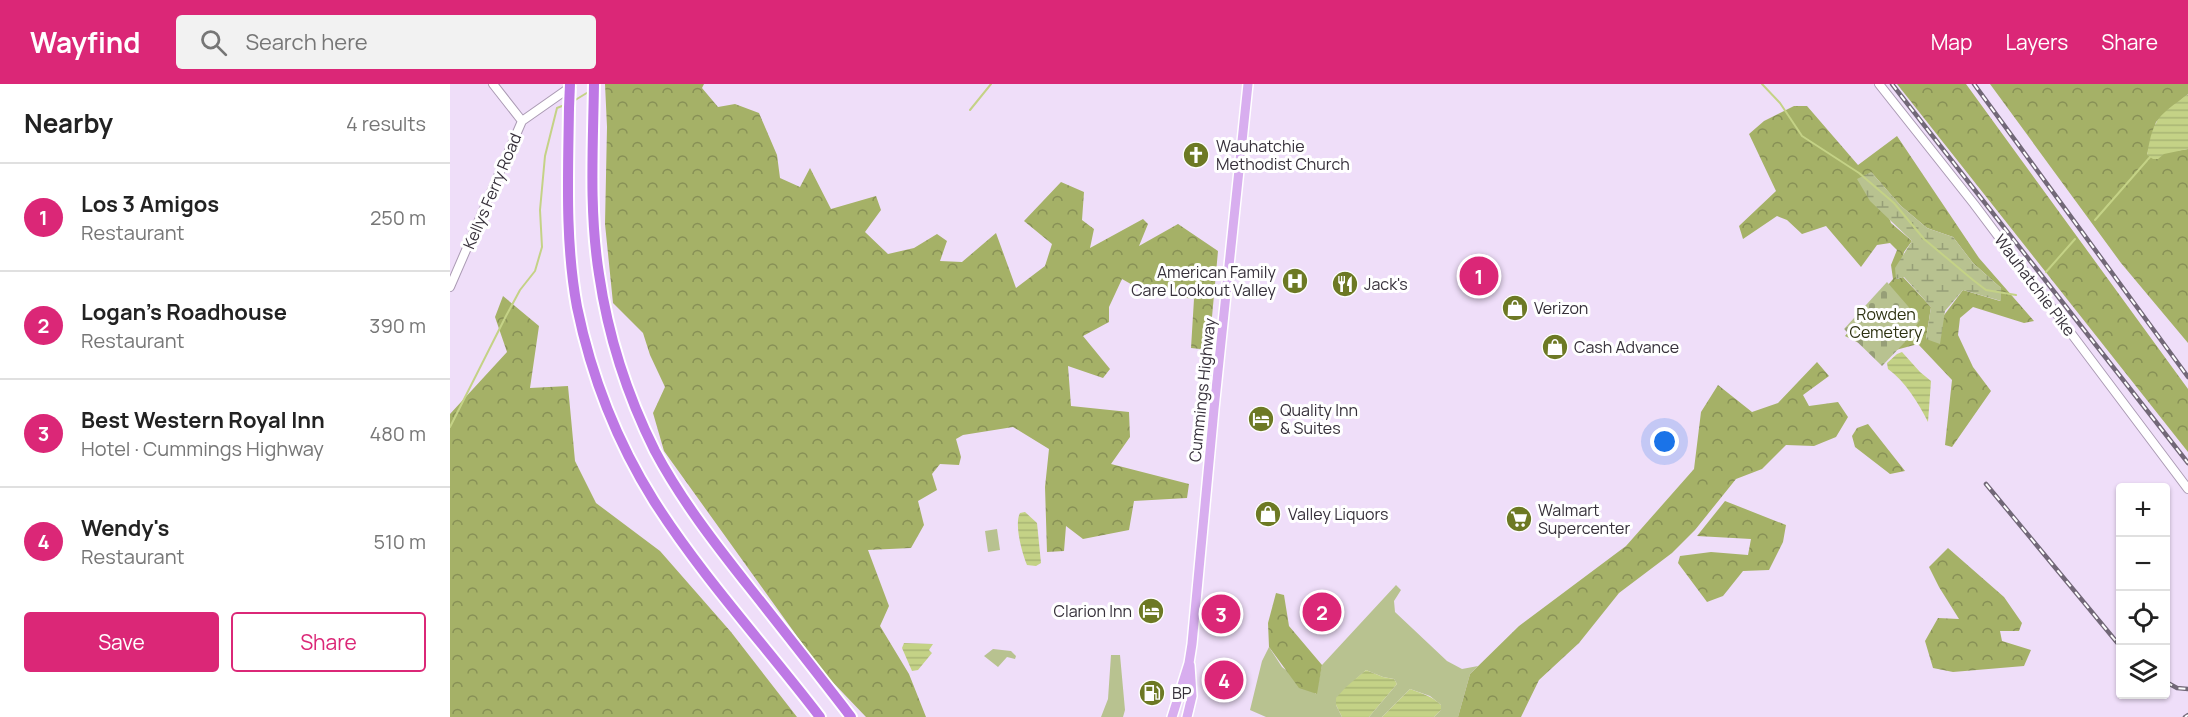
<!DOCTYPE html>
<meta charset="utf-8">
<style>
body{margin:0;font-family:Manrope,sans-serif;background:#f2f2f2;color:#222}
.controls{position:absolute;right:18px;bottom:18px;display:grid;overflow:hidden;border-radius:6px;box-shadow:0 2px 4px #0004}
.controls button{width:54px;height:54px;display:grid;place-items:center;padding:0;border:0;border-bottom:2px solid #e0e0e0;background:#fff;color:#222;font:30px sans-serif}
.you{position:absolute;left:1215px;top:358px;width:21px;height:21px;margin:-15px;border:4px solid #fff;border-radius:50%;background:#1a73e8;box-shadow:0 0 0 9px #1a73e833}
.badge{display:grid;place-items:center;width:39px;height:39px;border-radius:50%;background:#db2777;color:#fff;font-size:20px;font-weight:700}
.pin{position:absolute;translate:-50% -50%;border:3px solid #fff;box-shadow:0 2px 6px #0006}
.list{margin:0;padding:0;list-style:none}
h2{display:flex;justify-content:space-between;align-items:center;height:78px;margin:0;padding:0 24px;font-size:26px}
h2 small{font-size:20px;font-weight:400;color:#767676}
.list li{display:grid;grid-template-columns:39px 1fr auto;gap:18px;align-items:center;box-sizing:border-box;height:108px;padding:0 24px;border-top:2px solid #e0e0e0}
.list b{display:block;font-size:22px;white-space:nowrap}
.list p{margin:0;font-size:20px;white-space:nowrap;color:#767676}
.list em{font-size:20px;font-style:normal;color:#767676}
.actions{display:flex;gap:12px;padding:18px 24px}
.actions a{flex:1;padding:14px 0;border:2px solid #db2777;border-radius:6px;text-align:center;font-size:21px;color:#db2777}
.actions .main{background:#db2777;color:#fff}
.icon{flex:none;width:33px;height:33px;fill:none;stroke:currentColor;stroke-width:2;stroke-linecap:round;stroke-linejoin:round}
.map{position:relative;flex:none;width:1738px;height:633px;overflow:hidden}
header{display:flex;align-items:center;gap:36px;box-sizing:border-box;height:84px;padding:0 30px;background:#db2777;color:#fff}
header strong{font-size:28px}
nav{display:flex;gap:33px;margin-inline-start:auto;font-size:21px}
.search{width:420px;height:54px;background:#f2f2f2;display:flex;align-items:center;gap:15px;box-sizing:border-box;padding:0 21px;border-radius:6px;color:#767676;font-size:22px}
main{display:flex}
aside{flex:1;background:#fff}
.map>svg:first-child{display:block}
</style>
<header>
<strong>Wayfind</strong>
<div class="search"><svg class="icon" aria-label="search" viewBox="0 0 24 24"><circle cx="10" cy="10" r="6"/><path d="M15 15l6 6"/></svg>Search here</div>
<nav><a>Map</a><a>Layers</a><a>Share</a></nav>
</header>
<main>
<aside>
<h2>Nearby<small>4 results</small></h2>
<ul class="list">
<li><span class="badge">1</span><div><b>Los 3 Amigos</b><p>Restaurant</p></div><em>250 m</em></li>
<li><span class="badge">2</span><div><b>Logan's Roadhouse</b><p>Restaurant</p></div><em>390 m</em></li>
<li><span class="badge">3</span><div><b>Best Western Royal Inn</b><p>Hotel · Cummings Highway</p></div><em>480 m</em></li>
<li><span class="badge">4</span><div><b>Wendy's</b><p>Restaurant</p></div><em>510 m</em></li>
</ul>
<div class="actions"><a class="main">Save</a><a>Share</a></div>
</aside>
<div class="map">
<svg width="1738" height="633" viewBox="0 0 1738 633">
<defs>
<pattern id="forest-crowns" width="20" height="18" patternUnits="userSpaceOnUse" patternTransform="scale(1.5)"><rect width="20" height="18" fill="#a5b167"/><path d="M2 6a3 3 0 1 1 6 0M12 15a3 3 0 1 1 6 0" fill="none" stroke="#879056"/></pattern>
<pattern id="wetland-marsh" width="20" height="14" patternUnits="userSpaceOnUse" patternTransform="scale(1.5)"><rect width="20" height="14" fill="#b8c290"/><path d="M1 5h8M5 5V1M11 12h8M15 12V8" fill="none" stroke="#969e77"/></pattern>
<pattern id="cemetery-stones" width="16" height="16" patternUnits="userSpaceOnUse" patternTransform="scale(1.5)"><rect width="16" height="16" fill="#b8c290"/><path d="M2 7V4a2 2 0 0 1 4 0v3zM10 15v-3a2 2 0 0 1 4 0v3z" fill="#969e77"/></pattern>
<pattern id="water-rules" width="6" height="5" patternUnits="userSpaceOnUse" patternTransform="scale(1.5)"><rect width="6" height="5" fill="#c4d286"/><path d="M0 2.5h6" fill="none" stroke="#a9b574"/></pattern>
</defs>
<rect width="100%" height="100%" fill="#efdef9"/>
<path fill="#b8c290" d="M547 445 550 466 538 468 535 447Z
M946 501 951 506 944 517 945 528 997 577 1012 585 1028 582 1020 590 1008 633H984L991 626V621L980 612 960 605 932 633H919L947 600 944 595 933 593 916 586 906 595 886 621 892 633H816L800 626 812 577 819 563 832 583 866 610 872 581Z
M543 565 561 567 566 572 565 575 557 573 548 583 534 572Z
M661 571H670L675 626 673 633H651L658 615Z"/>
<path fill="url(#forest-crowns)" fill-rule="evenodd" d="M155 0H254L252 4 268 23 285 20 309 29 327 71 330 94 350 103 360 84 381 125 426 112 431 126 415 148 438 170 464 164 487 150 497 157 490 177 512 178 546 149 566 204 595 182 602 160 574 137 611 98 634 108 632 136 644 145 640 164 693 135 698 140 689 162 728 140 768 167 759 266 741 264 744 215 695 208 672 195 659 223V238L633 252 660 285 653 294 618 282 621 322 679 328 680 353 661 380 739 400 737 414 684 417 679 446 633 455 616 442 614 467 597 468 595 403 599 365 563 343 513 351 506 355 511 373 509 381 490 380 482 390 487 406 468 417 474 441 461 464 418 466 439 522 430 542 459 590 476 633H416L372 587 214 367 203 329 215 303 200 271 193 249 163 219 155 140 157 43Z
M1447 0H1516L1738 305V368Z
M1540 0H1738V10L1706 38 1697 71 1738 65V259L1671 179Z
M1344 22H1357L1408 81 1447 52 1529 174 1584 237 1574 239 1523 223 1510 234 1508 251 1523 283 1541 307 1502 363 1495 361 1502 296 1468 260 1431 270 1395 252 1443 195 1441 181 1447 166 1440 159 1427 161 1411 183 1376 142 1352 150 1337 136 1327 132 1293 155 1289 142 1326 107 1299 50 1314 37ZM1421 88 1451 122 1477 144 1503 153 1523 179 1551 204 1550 217 1513 206 1476 255 1481 223 1453 193 1447 195 1454 168 1462 157 1441 139Z
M53 212 89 242 80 304 118 302 125 377 146 419 210 467 281 548 347 633H0V330L57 268 45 233Z
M1367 278 1379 292 1353 311 1359 322 1388 318 1398 333 1386 353 1364 362 1336 361 1312 385 1286 395 1245 446 1222 469 1169 509 1129 559 1089 596 1071 633H1008L1020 590 1069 542 1176 462 1244 385 1251 328 1268 301 1302 328 1328 319Z
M1418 340 1455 387 1440 390 1405 363 1402 352 1407 344Z
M1275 417 1336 441 1333 458 1319 486 1293 487 1273 512 1257 518 1228 479 1230 472 1261 468 1298 471 1301 455 1247 452Z
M1498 464 1554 513 1572 539 1569 547H1550L1552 557 1581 566 1574 582 1503 588 1483 584 1475 557 1488 534 1509 535 1489 503 1479 483Z
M826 509 834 511 839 542 872 581 867 610 849 604 819 563 818 539Z"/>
<path fill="url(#wetland-marsh)" d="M1421 88 1451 122 1477 144 1503 153 1523 179 1551 204V217L1513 206 1495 227 1490 260 1476 255 1481 223 1454 193 1446 195 1445 184 1462 157 1420 117 1407 95Z"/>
<path fill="url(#cemetery-stones)" d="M1437 198 1470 236 1455 258 1432 282 1394 245Z"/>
<path fill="url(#water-rules)" d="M1738 10V65L1714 70 1708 75H1703L1697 71C1704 32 1708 33 1738 10Z
M1452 268 1470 288 1481 297 1478 338C1469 320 1455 297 1438 285L1437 279 1447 270Z
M575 428 587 439 591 479 586 482 577 481C572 469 564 440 570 429Z
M454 559 483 560 479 566 482 569 468 586 462 587 452 564Z
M916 586 933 593 944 595 947 600 919 633H892L886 621V614L896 603Z
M960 605C971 609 982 612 991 621V626L984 633H932Z"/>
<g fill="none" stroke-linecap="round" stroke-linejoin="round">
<path stroke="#c4d286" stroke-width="2" d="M1312 0 1330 19 1352 52 1409 89 1444 119 1474 155 1523 196 1536 206 1566 211
M122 18 140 7
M520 26 541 0
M1645 136 1700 73
M1596 188 1625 155
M0 343 56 232 70 206 85 187 92 163 90 126 95 72 107 24 117 20"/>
<g stroke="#ab9bb4" stroke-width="10">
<path id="minor" d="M43 0 72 37
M1429 0 1524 120 1738 405
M0 203 72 37 122 2"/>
</g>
<g stroke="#fff" stroke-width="12">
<path id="major" d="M722 633 739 579 742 560 764 325 798 0
M737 633 742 612 740 581"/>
</g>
<g stroke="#fff" stroke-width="14">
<path id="highway" d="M144 0C143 64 139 127 149 190 158 252 177 311 205 367 231 416 266 461 300 504 334 547 368 590 401 633
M119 24C118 91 115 158 127 223 141 291 167 358 204 417 253 494 315 561 370 633"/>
</g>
<use href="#minor" stroke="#fff" stroke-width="8"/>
<use href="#major" stroke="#d8aeef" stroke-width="9"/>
<use href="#highway" stroke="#be78e5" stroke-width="10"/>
<g stroke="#726878" stroke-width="4.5">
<path id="rail" d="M1442 0 1738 379
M1524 0 1738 293
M1536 400 1670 562
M1716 598 1727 604 1738 605
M1735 633 1738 631"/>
</g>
<use href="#rail" stroke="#fff" stroke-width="2" stroke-dasharray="7" stroke-linecap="butt"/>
<g stroke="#fff" stroke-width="14" stroke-linecap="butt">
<path id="highway-bridge" d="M119 24 120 0"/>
</g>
<use href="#highway-bridge" stroke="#be78e5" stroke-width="10"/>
</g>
<defs>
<g id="church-disc" transform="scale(1.35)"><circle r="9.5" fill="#6d7924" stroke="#fff"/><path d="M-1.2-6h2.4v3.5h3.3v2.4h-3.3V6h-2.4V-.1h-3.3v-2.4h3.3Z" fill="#fff"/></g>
<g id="hospital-disc" transform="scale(1.35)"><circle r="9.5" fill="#6d7924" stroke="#fff"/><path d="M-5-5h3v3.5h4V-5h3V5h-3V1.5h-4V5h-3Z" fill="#fff"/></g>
<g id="restaurant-disc" transform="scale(1.35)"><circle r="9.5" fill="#6d7924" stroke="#fff"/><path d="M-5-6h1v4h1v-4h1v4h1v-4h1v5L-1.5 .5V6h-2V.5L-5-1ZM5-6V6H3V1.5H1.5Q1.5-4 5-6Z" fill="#fff"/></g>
<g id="shop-disc" transform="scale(1.35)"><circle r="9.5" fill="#6d7924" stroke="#fff"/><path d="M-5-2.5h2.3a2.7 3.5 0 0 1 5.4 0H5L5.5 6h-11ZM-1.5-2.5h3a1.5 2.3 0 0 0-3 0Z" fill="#fff"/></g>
<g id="hotel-disc" transform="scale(1.35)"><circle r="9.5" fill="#6d7924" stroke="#fff"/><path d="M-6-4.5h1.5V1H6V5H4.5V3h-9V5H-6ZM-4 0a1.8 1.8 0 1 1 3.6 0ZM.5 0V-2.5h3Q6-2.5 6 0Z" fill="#fff"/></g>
<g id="supermarket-disc" transform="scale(1.35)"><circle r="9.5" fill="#6d7924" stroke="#fff"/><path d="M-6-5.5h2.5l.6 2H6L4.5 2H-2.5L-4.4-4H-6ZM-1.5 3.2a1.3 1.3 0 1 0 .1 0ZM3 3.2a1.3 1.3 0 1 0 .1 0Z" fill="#fff"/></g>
<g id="fuel-disc" transform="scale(1.35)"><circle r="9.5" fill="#6d7924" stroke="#fff"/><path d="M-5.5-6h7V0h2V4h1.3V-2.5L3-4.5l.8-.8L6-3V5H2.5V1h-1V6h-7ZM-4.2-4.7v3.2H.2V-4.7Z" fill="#fff"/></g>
</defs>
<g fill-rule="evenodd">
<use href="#church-disc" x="746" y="71"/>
<use href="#hospital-disc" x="845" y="197"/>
<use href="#restaurant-disc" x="895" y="200"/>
<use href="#shop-disc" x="1065" y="224"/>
<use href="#shop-disc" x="1105" y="263"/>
<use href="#hotel-disc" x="811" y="335"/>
<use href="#shop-disc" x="818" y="430"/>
<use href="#supermarket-disc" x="1069" y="435"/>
<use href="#hotel-disc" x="701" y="527"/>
<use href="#fuel-disc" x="702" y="609"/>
</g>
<g text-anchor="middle" stroke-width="6" stroke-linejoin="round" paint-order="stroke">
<g font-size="16" fill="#36303a" stroke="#fff" text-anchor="start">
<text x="766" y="68">Wauhatchie<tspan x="766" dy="18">Methodist Church</tspan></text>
<text x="826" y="194" text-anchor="end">American Family<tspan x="826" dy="18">Care Lookout Valley</tspan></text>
<text x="914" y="206">Jack's</text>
<text x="1084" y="230">Verizon</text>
<text x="1124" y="269">Cash Advance</text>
<text x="830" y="332">Quality Inn<tspan x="830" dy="18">&amp; Suites</tspan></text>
<text x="1088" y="432">Walmart<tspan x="1088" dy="18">Supercenter</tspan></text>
<text x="838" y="436">Valley Liquors</text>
<text x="682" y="533" text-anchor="end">Clarion Inn</text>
<text x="722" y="615">BP</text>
</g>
<g font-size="16" fill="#36303a" stroke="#fff">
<text transform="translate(42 107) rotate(-67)" y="6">Kellys Ferry Road</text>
<text transform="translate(1585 201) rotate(53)" y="6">Wauhatchie Pike</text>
<text transform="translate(752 306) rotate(-84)" y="6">Cummings Highway</text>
</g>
<g font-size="16" fill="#2d3212" stroke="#fff">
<text x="1436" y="236">Rowden<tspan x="1436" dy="18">Cemetery</tspan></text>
</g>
</g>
</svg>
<div class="controls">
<button>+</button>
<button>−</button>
<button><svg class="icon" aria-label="locate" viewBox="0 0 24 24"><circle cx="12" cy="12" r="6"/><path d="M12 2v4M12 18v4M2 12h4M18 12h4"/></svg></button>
<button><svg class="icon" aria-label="layers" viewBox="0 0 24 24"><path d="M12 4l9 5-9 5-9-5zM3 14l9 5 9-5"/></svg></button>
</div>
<div class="you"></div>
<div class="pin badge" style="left:1029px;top:192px">1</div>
<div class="pin badge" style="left:872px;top:528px">2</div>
<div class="pin badge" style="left:771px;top:530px">3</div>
<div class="pin badge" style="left:774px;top:596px">4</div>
</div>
</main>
